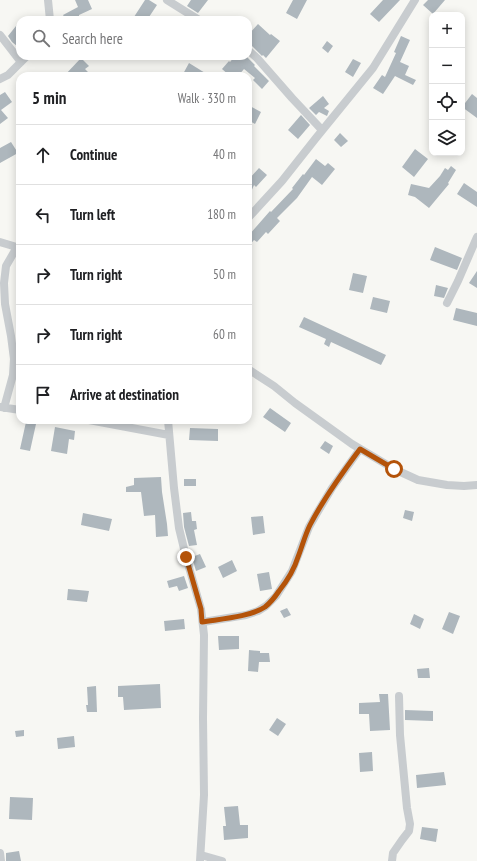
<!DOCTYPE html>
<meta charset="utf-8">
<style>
body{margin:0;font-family:"PT Sans Narrow",sans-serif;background:#f2f2f2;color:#202124}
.controls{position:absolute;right:12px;top:12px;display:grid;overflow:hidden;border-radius:8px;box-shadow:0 2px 10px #0003}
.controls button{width:36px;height:36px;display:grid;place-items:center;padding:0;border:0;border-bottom:1px solid #e0e0e0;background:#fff;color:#202124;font:20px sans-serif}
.stop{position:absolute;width:12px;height:12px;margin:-9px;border:3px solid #b45309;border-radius:50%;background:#fff}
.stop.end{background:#b45309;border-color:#fff;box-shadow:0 1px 4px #0008}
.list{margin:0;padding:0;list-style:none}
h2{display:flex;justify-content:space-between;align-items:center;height:52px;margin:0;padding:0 16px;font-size:17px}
h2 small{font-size:13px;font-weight:400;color:#757577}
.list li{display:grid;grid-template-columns:26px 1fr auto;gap:12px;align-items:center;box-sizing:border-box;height:60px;padding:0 16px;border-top:1px solid #e0e0e0}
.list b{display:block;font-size:15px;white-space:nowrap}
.list em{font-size:13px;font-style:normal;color:#757577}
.icon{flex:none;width:22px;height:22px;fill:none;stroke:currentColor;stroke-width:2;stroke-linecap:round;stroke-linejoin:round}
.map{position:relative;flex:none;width:477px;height:861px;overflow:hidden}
.search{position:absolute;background:#fff;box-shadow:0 2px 10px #0003;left:16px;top:16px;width:236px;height:44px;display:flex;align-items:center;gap:10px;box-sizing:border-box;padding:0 14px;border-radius:12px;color:#757577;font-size:15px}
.panel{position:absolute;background:#fff;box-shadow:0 2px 10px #0003;left:16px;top:72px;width:236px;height:352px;border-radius:12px}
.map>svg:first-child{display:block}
</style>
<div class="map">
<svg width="477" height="861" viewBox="0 0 477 861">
<rect width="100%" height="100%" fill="#f7f7f3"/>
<path fill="#aeb7bd" d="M75 0H88L92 9 79 15V16L73 20H66L63 15 78 7Z
M145 0H149L157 5 147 20H132Z
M191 0H208L198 13 187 6Z
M293 0H307L297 19 286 13Z
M383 0H400L379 22 370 14Z
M428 0H445L433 14 423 5Z
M20 21V42L17 46 12 42 8 36Z
M258 24 270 35 271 34 280 41 266 58 263 55 262 56 252 46 248 45V35Z
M401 36 410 40 400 62 409 66 405 75 416 80 413 85 395 76 383 94 373 88 382 75 385 77 396 53 394 52Z
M327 41 333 46 328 53 322 48Z
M235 56H246L255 65 254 66 269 81 262 89 253 80 255 78 244 69 238 76H230L222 69 229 61 230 62Z
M81 58 89 66 85 69 92 76H64Z
M353 59 361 63 353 77 345 72Z
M189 63 210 76H186L183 74Z
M5 92 12 102 1 110 8 118 0 124V95Z
M472 94 477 98V118L462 107Z
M323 96 329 104 324 108 329 111 327 116 319 112 316 115 309 108Z
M248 105 261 112 255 124 248 120Z
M301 115 310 125 298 139 288 130Z
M340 133 348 141 341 147 334 140Z
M11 142 18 153 0 163V148Z
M415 149 428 159 414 177 402 167Z
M316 159 325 166 328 163 335 169 322 185 312 177 297 198 277 218 280 221 268 234 266 232 257 242 254 240 248 247V236L270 211 271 212 293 189 292 188 303 174 304 175Z
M451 166 456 170 448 183 449 184 429 208 415 197 408 195 411 184 429 188 440 176 445 168 448 170Z
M259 168 267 175 256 187 254 185 248 199V180Z
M464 183 477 192V207L457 194Z
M435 247 462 258 457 270 430 260Z
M477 271V288L469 283Z
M353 273 367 276 363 293 349 290Z
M436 285 448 288 444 298 434 296Z
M373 297 390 301 387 313 370 309Z
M456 308 477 313V326L453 320Z
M304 317 386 355 381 365 331 342 329 347 324 344 326 339 299 327Z
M270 408 291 423 285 432 263 417Z
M26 422 36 424 30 451 20 449Z
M55 427 75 431 74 440 69 439 67 454 51 451Z
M190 428 218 429V441L189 440Z
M325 441 333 446 329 454 320 448Z
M161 477 162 492 167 524 168 536 156 537 155 515 144 516 141 492H126V487L134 485V478Z
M184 479H196V486H184Z
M405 510 414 512 412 521 403 518Z
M191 512 192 521H196L197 529 194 530 197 545 189 546 184 527 183 513Z
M83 513 112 519 109 531 81 525Z
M263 516 265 533 253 535 251 517Z
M200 554 206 567 196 571 192 557Z
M232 560 237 571 223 578 218 567Z
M269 572 272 589 260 591 257 574Z
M184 576 188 588 179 591 177 586 169 588 167 581Z
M68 589 89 591 87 602 67 600Z
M287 608 291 615 284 618 280 611Z
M449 612 460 616 453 634 442 629Z
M414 614 424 619 420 629 410 624Z
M184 619 185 629 165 631 164 621Z
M218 636H239V649L219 650Z
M249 650 260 651V653H269L270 662H259L258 672 248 671Z
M429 668 430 678H418L417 669Z
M160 684 161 708 124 710 123 697H118V686Z
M96 686 97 712H87L86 705H88L87 687Z
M379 694H388L390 730 370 731 369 714H359V703L380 702Z
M405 710 433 711V721L405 720Z
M277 718 286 724 278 736 269 730Z
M24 730V736L16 737 15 731Z
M74 736 75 747 58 749 57 738Z
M372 752 373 771 360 772 359 753Z
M444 772 446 785 417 788 416 775Z
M10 797 33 798 32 820 9 819Z
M238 806 240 825H248V838L224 840 223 826H226L224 807Z
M422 827 438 829 436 842 420 839Z
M19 851 21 861H6V853Z"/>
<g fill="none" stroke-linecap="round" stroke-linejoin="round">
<path stroke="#c8cccf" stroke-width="8" d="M48 0 50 20
M167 0 199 20
M0 35 21 62
M248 50 257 58 292 98 322 130
M0 79 8 75 27 56
M248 218 282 181 316 138 373 68 415 0
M0 242 20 248
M447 303 458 281 477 237
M248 369 274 386 295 403 352 444 394 469 418 480 447 485 464 486 477 485
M0 407 20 410
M4 408 13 375 14 359 11 336 5 304 4 283 6 266 17 247
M89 420 169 435
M168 420 174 488 179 528 186 557 201 609 204 635 203 718 204 795 200 861
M203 622 246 615 258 611 266 606 276 596 292 571 309 527 317 513 332 488 360 449
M0 853 1 861
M201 855 222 861
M392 861 393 853 402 840 409 831 410 824 407 808 400 735 399 696"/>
</g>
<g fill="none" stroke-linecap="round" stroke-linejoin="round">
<path stroke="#b45309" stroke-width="5" d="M186 557 201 609 202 622C220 619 250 617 265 607 270 603 275 597 279 591 287 581 294 570 298 557 302 547 305 535 310 525 324 498 342 473 360 449L394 469"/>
</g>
</svg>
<div class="controls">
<button>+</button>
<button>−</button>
<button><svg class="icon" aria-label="locate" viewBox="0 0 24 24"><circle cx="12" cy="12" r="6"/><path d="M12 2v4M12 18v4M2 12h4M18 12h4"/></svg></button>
<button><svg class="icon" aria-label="layers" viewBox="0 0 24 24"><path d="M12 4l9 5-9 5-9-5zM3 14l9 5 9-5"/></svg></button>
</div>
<div class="stop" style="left:394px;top:469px"></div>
<div class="stop end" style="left:186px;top:557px"></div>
<div class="search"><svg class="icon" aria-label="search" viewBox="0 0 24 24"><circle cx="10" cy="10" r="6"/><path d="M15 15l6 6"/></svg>Search here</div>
<section class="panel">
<h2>5 min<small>Walk · 330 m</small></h2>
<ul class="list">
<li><svg class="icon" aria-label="ahead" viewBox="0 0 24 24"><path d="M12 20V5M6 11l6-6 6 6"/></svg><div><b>Continue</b></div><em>40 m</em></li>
<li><svg class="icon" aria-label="left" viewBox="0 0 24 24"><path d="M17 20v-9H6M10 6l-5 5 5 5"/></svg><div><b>Turn left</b></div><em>180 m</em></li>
<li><svg class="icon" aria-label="right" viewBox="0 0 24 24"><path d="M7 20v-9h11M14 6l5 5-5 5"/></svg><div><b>Turn right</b></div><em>50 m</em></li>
<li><svg class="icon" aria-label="right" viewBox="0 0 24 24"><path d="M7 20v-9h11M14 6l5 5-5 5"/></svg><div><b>Turn right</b></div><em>60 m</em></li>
<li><svg class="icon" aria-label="arrive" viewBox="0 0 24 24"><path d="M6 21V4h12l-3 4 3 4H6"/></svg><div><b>Arrive at destination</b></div></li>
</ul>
</section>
</div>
